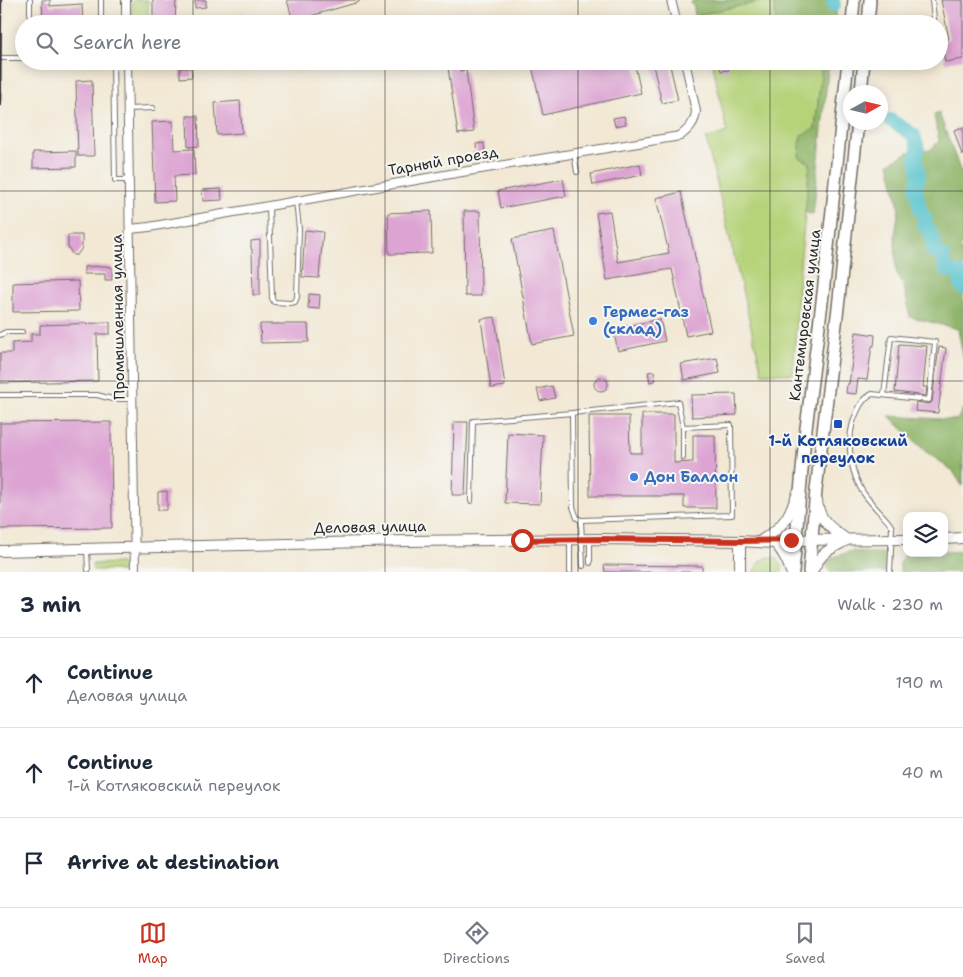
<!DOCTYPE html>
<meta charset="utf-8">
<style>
body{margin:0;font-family:"Shantell Sans",sans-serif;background:#f2f2f3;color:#1f2937}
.controls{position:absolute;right:15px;bottom:15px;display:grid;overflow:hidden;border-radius:10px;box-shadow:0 2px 12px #0003}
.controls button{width:45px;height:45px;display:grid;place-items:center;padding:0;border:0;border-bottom:1px solid #e0e1e3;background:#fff;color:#1f2937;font:25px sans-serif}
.compass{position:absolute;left:843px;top:85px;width:45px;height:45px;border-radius:50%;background:#fff;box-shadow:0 2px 12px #0003;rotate:82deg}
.stop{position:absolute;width:15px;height:15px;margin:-11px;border:4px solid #c8321e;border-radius:50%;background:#fff}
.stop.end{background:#c8321e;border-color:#fff;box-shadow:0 1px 5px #0008}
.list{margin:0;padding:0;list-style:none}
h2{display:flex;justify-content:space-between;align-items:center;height:65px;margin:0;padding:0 20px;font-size:21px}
h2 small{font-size:16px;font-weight:400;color:#747a83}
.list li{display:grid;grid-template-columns:32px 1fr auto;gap:15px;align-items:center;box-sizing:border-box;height:90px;padding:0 20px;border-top:1px solid #e0e1e3}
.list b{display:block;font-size:19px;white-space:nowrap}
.list p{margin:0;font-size:16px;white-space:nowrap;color:#747a83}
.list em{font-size:16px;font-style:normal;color:#747a83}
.icon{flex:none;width:28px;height:28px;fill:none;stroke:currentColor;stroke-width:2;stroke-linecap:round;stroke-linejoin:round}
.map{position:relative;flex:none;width:963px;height:572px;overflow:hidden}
.search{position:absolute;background:#fff;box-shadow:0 2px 12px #0003;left:15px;right:15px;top:15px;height:55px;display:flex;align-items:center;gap:12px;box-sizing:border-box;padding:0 18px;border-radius:28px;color:#747a83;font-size:19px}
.sheet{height:335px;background:#fff}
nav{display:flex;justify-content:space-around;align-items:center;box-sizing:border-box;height:70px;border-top:1px solid #e0e1e3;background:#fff;font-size:14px;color:#747a83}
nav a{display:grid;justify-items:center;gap:2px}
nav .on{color:#c8321e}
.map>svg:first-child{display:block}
</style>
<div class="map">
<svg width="963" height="572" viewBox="0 0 963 572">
<rect width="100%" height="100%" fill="#f6f6f2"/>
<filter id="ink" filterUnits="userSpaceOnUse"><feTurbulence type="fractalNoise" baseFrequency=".02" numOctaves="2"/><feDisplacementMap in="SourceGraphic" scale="10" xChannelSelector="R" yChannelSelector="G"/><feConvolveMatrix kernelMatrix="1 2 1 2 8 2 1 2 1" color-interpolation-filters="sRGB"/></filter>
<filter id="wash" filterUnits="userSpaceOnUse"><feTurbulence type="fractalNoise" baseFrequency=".0096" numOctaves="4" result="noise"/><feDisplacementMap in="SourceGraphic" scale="20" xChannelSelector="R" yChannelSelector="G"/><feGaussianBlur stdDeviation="1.12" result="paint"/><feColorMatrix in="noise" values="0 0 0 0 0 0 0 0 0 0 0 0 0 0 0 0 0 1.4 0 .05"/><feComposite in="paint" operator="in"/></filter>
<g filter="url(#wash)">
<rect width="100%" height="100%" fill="#f2e8d4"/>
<path fill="#b6d37a" stroke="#707f52" d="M134 0H148V24H132V3Z
M769 0H773L777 24H703L701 14Z
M712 61H821L822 65 815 129 810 163 799 276 793 374 762 373 706 139 727 132Z
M768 557 776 558 782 565V572H753L761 561Z
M121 563 125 569H126V572H118V570H93L92 564Z"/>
<path fill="#90b56a" stroke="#5e704a" d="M697 0H769L701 14 695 20 694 7 691 2Z
M773 0H838L834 24H777Z
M821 61H829L813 215 805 212 810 163 799 157 801 135 815 129 822 65Z
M939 113 963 178V239L960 248 963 257V357L958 329 910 317 904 287 896 271 895 235 899 207 889 163 909 152 930 150 939 141 934 115Z
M963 409V487L953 471 925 451 889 416 957 420Z
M852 551 863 553H882L886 556 887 561 885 572H831L828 569 826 564C832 555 842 555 852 551Z
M963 551V572H900V563L905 554 944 553V552Z"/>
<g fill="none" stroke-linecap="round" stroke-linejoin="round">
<path stroke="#55c2cc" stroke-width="14" d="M833 0 834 5
M890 120 914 135 918 148 916 157 919 175 916 189 920 209 926 221 923 224 930 231 935 246 932 249 934 252 943 256 946 270 959 273 961 286 963 288"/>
</g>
<g id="blocks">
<path fill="#dda4d3" d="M42 0H50V6L82 4 83 24H43Z
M153 0H176L175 24H153Z
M195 0H206V7L195 8Z
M287 0H359V2L293 21Z
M941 0H963V59L945 62 941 40 949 39Z
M243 13 246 24H226L225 18Z
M447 61H459L460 71 466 70 474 132 458 134Z
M531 61H634L641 93 543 115Z
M652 61H669L678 100 662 103Z
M719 61H727L729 70 721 71Z
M180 68H191L192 77 180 78Z
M92 80 94 156H78L76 81Z
M240 101 242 133 217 135 215 103Z
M187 116H198L199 146 188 147Z
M624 116 626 124 615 126 613 118Z
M173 121 174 150 194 149 195 175 174 176 175 201 155 202 152 122Z
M963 127V154L962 155 954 130Z
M484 143 485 154 477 155 476 144Z
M76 151V167L33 168V152Z
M640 164 642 175 593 185 591 174Z
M563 179 566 196 501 208 498 191Z
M221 189 222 200 203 201 202 190Z
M681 192 711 331 686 336 672 269 607 280 596 213 610 211 618 262 669 253 656 198Z
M431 211 432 253 389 254 388 213Z
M464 211H480L481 296H465Z
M305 230 323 232 319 278 302 277Z
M554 231 574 336 532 344 512 239Z
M68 235H82V248L77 255H73L68 247Z
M260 240V295H253L252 249H251V241Z
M104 266 112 267V280H105V274H84V267Z
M78 281 79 311 13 312V283Z
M309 294 320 295 319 309 308 308Z
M495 317 505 386 491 388 481 319Z
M660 319 665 341 618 351 613 329Z
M101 322H110V334H97L98 381 0 383V353H12V343L31 342V334H40V325L101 323Z
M260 324H308L309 342 261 343Z
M856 332 875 335 874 346H872L867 380 858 379 856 394 846 393 847 384H849Z
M899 344 927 346 923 387H927L926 396 895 392Z
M939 347 946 348 938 413 915 411 916 402 929 404 932 402Z
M717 358 720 373 684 380 681 364Z
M654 371 656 380 650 382 648 372Z
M594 384a7 7 0 1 1 14 0a7 7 0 1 1-14 0Z
M552 386 555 398 540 401 537 389Z
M736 394 737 415 692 417 691 395Z
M642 414H674V463L693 462V435H715L716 508H684V496H590L589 416H629L630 453H642Z
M111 422 112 528 0 529V423Z
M454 422H468L465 495H452Z
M508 433 543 435 540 504 505 503Z
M167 491V510H158V492Z
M604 565 702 566V572H605Z"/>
</g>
</g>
<g filter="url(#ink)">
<use href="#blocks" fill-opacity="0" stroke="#716d66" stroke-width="1"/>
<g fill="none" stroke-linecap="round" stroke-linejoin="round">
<g stroke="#716d66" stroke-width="6">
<path id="service" d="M101 0V24
M932 0 934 19
M30 24V0
M0 58H24
M113 61 115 180H129
M127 65 157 63
M128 109 153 108
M574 153 577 172
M269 207 272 298 274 302 290 303 295 302 297 297 299 229 296 201
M0 335 6 332H22
M0 395H97L112 399H132
M884 395 891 337 935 342 929 400 872 394C862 399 858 409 854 419 847 441 849 466 860 487 863 494 869 500 874 506 880 513 887 519 892 527L890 572
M678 402 683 427 731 425 732 515 581 520 577 518 573 507 572 413Z
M683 427V458
M471 501 473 421 572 413
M581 520 583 566
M570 542V572
M87 550 88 570
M590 563V541"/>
</g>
<g stroke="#716d66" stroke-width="10">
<path id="minor" d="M126 0V24
M671 0 677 24
M127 61 135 572
M130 229 149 227 456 173 680 136C689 129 695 123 696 111L685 61"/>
</g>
<g stroke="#716d66" stroke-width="12">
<path id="tertiary" d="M817 501C819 521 832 529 847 540
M944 539 963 538
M762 540C784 527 789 516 798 493
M788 540 907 539
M775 543C783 552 788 561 791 572
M0 551 406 541 601 539 740 541 775 543 791 540
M740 572V541
M812 572C822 551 827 551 847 540"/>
</g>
<g stroke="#716d66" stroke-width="14">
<path id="secondary" d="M852 24 854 0
M868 24 870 0
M861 92 864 61
M793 572 805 436 823 294 848 61
M809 572 816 490 839 299 858 122"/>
</g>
<use href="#service" stroke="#fff" stroke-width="4"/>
<use href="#minor" stroke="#fff" stroke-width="8"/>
<use href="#tertiary" stroke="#fff" stroke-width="10"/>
<use href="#secondary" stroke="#fff" stroke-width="11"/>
<path stroke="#2b2b2b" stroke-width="2.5" d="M0 105 1 0"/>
</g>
</g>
<g fill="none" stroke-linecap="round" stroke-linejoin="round" filter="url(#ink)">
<path stroke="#c8321e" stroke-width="6" d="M522 540 601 539 740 541 791 540"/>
</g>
<path fill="none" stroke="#2b2b2b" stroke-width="1" stroke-opacity="0.55" d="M193 0V24M385 0V24M578 0V24M770 0V24M193 61V572M385 61V572M578 61V572M770 61V572M0 191H963M0 381H963"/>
<g fill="#3f7fe0" stroke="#f6f6f2" stroke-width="2">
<circle cx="593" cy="321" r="5"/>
<circle cx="634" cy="477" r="5"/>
</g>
<rect fill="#1a4fb4" stroke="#f6f6f2" stroke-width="2" x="833" y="419" width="10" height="10" rx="2.5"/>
<g text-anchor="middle" stroke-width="4" stroke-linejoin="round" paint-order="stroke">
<g font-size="15" fill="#2b2b2b" stroke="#f6f6f2">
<text transform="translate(443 161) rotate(-10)" y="5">Тарный проезд</text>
<text transform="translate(805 315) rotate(-83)" y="5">Кантемировская улица</text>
<text transform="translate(118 317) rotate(-91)" y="5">Промышленная улица</text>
<text transform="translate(370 527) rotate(-1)" y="5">Деловая улица</text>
</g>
<g font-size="15" font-weight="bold" fill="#366cbe" stroke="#f6f6f2" text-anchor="start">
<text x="603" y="317">Гермес-газ<tspan x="603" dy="17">(склад)</tspan></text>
<text x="644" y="482">Дон Баллон</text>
</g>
<g font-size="15" font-weight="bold" fill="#164399" stroke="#f6f6f2">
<text x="838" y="446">1-й Котляковский<tspan x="838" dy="17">переулок</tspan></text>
</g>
</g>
</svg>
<div class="controls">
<button><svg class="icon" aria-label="layers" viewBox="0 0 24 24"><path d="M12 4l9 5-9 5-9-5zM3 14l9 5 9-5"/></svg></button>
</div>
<svg class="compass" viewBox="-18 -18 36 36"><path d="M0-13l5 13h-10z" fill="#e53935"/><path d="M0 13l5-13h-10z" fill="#747a83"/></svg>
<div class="stop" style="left:522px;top:540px"></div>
<div class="stop end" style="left:791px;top:540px"></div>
<div class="search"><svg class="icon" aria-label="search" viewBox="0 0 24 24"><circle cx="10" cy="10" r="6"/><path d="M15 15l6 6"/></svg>Search here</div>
</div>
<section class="sheet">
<h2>3 min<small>Walk · 230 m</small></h2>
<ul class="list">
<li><svg class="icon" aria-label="ahead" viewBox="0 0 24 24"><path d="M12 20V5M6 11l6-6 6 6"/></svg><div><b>Continue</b><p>Деловая улица</p></div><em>190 m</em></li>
<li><svg class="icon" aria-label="ahead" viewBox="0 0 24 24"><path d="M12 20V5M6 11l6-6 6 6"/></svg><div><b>Continue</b><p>1-й Котляковский переулок</p></div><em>40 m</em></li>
<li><svg class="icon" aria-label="arrive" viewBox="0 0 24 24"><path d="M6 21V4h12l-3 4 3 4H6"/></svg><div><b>Arrive at destination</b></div></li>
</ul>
</section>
<nav>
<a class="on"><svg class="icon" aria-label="map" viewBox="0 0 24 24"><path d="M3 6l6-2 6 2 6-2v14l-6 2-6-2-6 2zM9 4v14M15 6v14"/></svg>Map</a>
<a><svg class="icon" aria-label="directions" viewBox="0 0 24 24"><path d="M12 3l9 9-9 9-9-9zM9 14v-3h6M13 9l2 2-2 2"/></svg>Directions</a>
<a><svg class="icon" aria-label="saved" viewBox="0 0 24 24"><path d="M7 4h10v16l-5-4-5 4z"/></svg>Saved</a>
</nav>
